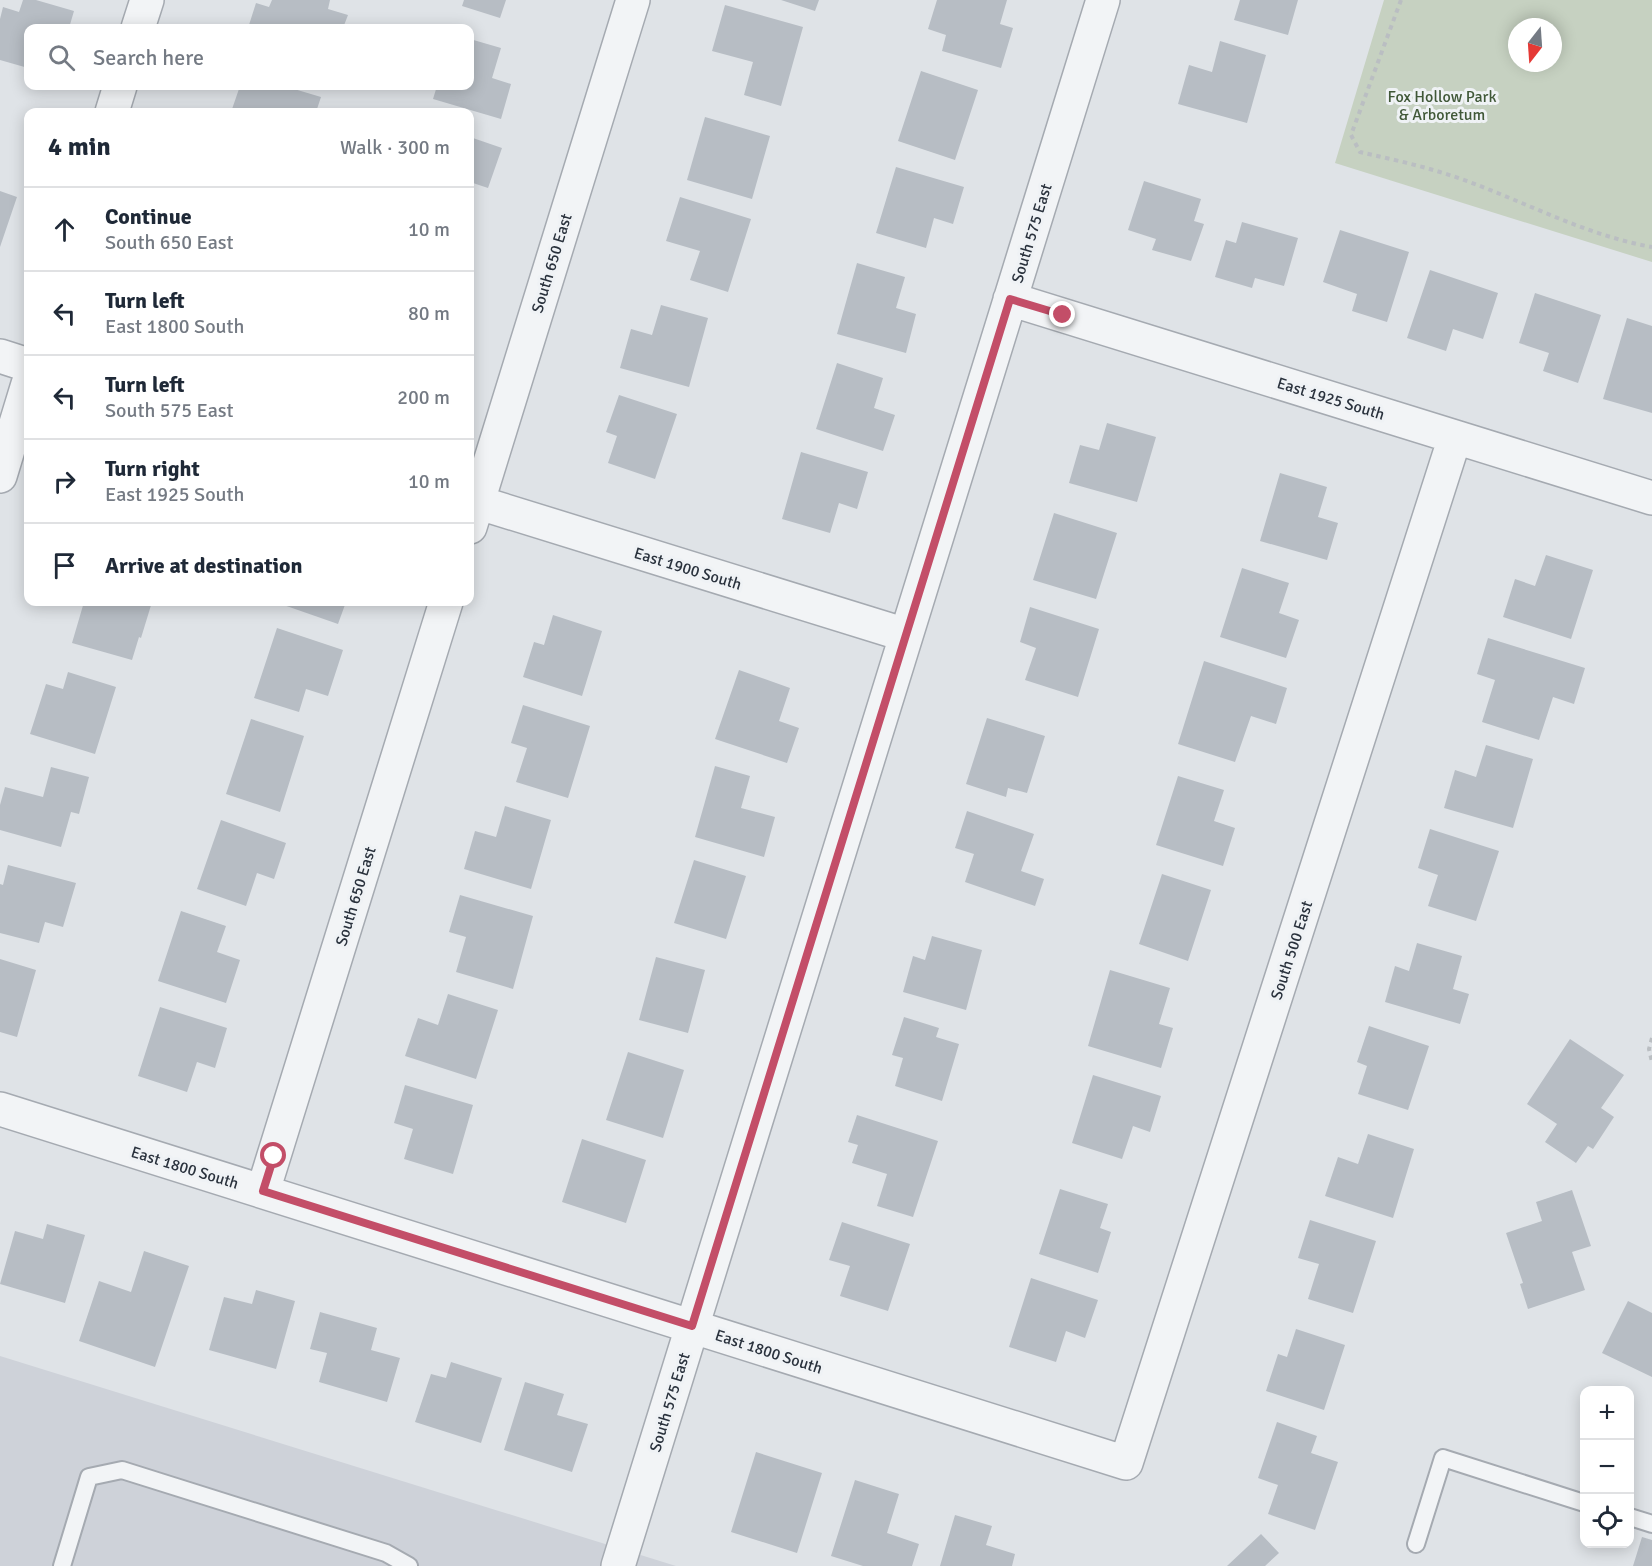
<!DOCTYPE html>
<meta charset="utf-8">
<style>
body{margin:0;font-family:Signika,sans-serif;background:#f6f6f7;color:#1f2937}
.controls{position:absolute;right:18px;bottom:18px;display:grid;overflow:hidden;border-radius:12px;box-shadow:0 3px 15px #0003}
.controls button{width:54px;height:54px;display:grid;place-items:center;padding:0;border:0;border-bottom:2px solid #e0e1e3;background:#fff;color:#1f2937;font:30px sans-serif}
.compass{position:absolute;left:1508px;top:18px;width:54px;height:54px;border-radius:50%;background:#fff;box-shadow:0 3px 15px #0003;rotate:197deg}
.stop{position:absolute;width:18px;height:18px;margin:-14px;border:4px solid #c34e68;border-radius:50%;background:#fff}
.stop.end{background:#c34e68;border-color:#fff;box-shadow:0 2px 6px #0008}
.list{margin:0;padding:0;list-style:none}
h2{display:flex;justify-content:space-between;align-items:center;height:78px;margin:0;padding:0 24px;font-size:26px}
h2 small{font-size:20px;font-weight:400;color:#747a83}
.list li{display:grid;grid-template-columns:39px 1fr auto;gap:18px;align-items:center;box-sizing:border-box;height:84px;padding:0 24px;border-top:2px solid #e0e1e3}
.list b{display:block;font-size:22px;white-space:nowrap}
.list p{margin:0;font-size:20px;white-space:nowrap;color:#747a83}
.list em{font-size:20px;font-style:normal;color:#747a83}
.icon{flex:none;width:33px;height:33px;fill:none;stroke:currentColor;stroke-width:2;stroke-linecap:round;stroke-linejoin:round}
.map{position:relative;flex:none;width:1652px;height:1566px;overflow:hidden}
.search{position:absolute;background:#fff;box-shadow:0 3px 15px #0003;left:24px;top:24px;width:450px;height:66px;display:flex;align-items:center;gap:15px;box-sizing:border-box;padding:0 21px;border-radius:12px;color:#747a83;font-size:22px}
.panel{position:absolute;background:#fff;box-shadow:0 3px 15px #0003;left:24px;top:108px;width:450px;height:498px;border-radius:12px}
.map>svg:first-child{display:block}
</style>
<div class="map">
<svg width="1652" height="1566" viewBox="0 0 1652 1566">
<rect width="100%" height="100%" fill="#dfe3e7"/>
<path fill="#ced2d9" d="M0 1356 676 1566H0Z"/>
<path fill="#c6d1c1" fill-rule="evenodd" d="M1384 0H1652V262L1335 163ZM1517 27H1553V63H1517Z"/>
<path fill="#b7bdc4" d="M23 0H36L74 11 69 28H28V68L0 60V19L3 7 19 12Z
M272 0H330L328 9 348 15 343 28H248L256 3 269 7Z
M464 0H506L500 18 462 6Z
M781 0H819L815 11Z
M937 0H1007L1000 24 1013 28 1001 68 942 51 946 35 928 29Z
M1240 0H1298L1288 35 1234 20Z
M725 5 803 27 781 106 744 95 753 62 712 51Z
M470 39 501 48 492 78 511 84 501 119 433 99 437 86H470Z
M1220 41 1266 55 1247 123 1178 104 1189 65 1212 72Z
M921 71 978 90 955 160 898 141Z
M240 86H284L321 97 316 112H231Z
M705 117 770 136 752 199 687 180Z
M470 137 502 148 488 188 470 182Z
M896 167 964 187 953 224 934 218 926 248 876 233Z
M1144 181 1201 199 1194 221 1204 224 1191 261 1152 250 1156 239 1128 230Z
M0 191 17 197 0 247Z
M680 197 751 219 728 292 690 280 700 251 666 241Z
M1242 222 1298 238 1284 286 1255 278 1252 288 1215 277 1226 240 1236 243Z
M1340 230 1409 252 1387 322 1352 311 1357 294 1323 282Z
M857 263 905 277 896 308 916 314 906 353 837 334Z
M1430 270 1498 293 1483 339 1453 329 1446 351 1407 338Z
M1535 293 1601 315 1578 383 1543 371 1549 353 1519 343Z
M661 305 708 318 689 387 620 368 631 329 652 335Z
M1627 318 1652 326V413L1603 399Z
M837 363 883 378 874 408 895 415 883 451 816 429Z
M619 395 677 414 655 479 608 463 617 436 606 432Z
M1107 423 1156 437 1137 502 1069 483 1080 445 1099 450Z
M801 452 868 472 857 509 839 503 830 533 782 519Z
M1280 473 1327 487 1318 517 1338 523 1327 560 1260 541Z
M1054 513 1117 533 1096 599 1033 580Z
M1546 555 1593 570 1571 639 1503 617 1515 579 1535 586Z
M1242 568 1289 583 1279 613 1299 620 1286 658 1220 637Z
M84 602H152L141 638 139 637 132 660 72 643Z
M275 602H346L338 624Z
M1030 607 1099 629 1078 697 1025 680 1036 648 1020 642Z
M553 615 602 631 582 696 523 677 534 642 544 645Z
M277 628 343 650 328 696 306 689 299 712 254 698Z
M1488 638 1585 668 1574 704 1553 697 1539 740 1482 722 1495 680 1477 674Z
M1204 661 1287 688 1276 724 1251 716 1235 762 1178 744Z
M739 670 790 688 779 721 799 728 787 763 715 739Z
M68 672 116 687 95 754 30 734 46 684 63 689Z
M523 705 590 726 568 798 516 782 527 748 511 743Z
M987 718 1045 736 1027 793 1008 788 1006 797 966 784Z
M251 719 304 736 280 812 226 794Z
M1486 745 1533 759 1513 828 1444 808 1455 770 1476 777Z
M715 766 750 776 741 808 775 817 764 857 695 837Z
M51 767 89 777 79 814 71 812 61 847 0 830V805L5 787 43 797Z
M1178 776 1224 790 1214 821 1235 828 1223 866 1156 845Z
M505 806 551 820 531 889 464 869 475 831 496 837Z
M967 811 1034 834 1021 871 1044 879 1035 906 965 882 974 854 955 848Z
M221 820 286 843 274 879 257 873 246 906 197 889Z
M1430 829 1499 851 1476 921 1428 906 1438 875 1418 868Z
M694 860 746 876 726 939 674 923Z
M8 865 76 883 63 927 45 922 39 943 0 933V884L3 885Z
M1162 874 1211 890 1188 961 1139 944Z
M460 895 533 916 513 989 456 972 466 937 449 932Z
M181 911 226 926 217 952 240 960 226 1003 158 981Z
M932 936 982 950 966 1010 903 992 913 956 925 960Z
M1417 943 1462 956 1453 989 1469 994 1460 1024 1385 1002 1395 966 1409 971Z
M656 957 705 970 688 1033 639 1020Z
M0 959 36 970 17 1037 0 1032Z
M1110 970 1170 988 1159 1024 1173 1028 1161 1068 1088 1046Z
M448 994 498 1010 476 1079 405 1056 418 1018 438 1025Z
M160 1007 227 1028 215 1068 197 1062 187 1092 138 1076Z
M904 1017 939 1028 936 1037 959 1044 942 1101 895 1086 903 1058 892 1055Z
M1369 1026 1429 1046 1408 1110 1358 1094 1367 1066 1357 1062Z
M1570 1039 1624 1075 1601 1108 1614 1117 1593 1149 1588 1146 1576 1163 1545 1142 1557 1124 1527 1104Z
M628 1052 684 1070 663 1138 606 1120Z
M1093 1075 1161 1096 1150 1132 1133 1126 1122 1159 1072 1143Z
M405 1085 473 1105 453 1174 404 1159 413 1129 394 1123Z
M857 1115 938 1141 913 1217 877 1206 887 1174 852 1163 858 1145 848 1142Z
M1368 1134 1414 1149 1393 1218 1325 1196 1338 1157 1358 1164Z
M582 1139 646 1160 626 1223 562 1202Z
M1060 1189 1108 1204 1100 1228 1111 1232 1098 1273 1039 1254Z
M1572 1190 1591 1246 1572 1252 1585 1290 1528 1309 1520 1284 1523 1283 1506 1233 1542 1221 1536 1202Z
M1310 1220 1376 1241 1353 1313 1308 1299 1319 1264 1298 1258Z
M842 1222 910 1244 888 1311 840 1296 850 1266 829 1260Z
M47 1224 85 1235 65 1303 0 1284 15 1231 43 1239Z
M144 1251 189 1266 155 1367 79 1341 99 1281 131 1292Z
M1031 1278 1098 1300 1085 1338 1066 1331 1056 1362 1009 1347Z
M256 1290 295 1301 276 1369 209 1350 224 1297 252 1304Z
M1628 1301 1652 1313V1377L1602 1353Z
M320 1312 377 1328 371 1350 400 1358 387 1402 319 1382 327 1353 310 1349Z
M1296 1329 1345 1345 1324 1410 1266 1391 1278 1354 1287 1357Z
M451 1362 502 1378 481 1443 415 1422 431 1374 446 1378Z
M525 1382 564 1394 557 1415 588 1424 572 1472 504 1450Z
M1277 1422 1317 1436 1311 1453 1338 1462 1315 1530 1268 1514 1278 1485 1258 1478Z
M756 1452 822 1473 797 1553 731 1532Z
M855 1480 899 1494 887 1533 919 1544 912 1566H863L831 1556Z
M955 1515 992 1526 986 1545 1015 1554 1012 1566H940Z
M1261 1534 1279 1553 1265 1566H1227Z
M1642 1537 1652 1540V1566H1633Z"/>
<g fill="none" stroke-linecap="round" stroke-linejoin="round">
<g stroke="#a5aab1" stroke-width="20">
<path id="lane" d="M1630 1517 1652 1524
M1416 1544 1443 1458 1584 1503
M62 1566 89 1477 122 1470 386 1553 409 1566"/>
</g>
<g stroke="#a5aab1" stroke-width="36">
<path id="street" d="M138 28 147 0
M112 112 120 86
M1010 299 1652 498
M0 356 28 365
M0 476 28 384
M470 500 906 635
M470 527 633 0
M0 1109 1126 1463 1455 437
M263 1191 446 602
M618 1566 1103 0"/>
</g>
<path stroke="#babec2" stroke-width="4" stroke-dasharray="4.5 4.5" stroke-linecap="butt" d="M1401 0 1351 135 1360 152C1386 158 1414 164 1440 172 1512 194 1578 234 1652 247
M1652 1038 1649 1049 1652 1062"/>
<use href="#lane" stroke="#f2f4f6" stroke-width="16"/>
<use href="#street" stroke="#f2f4f6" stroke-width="33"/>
</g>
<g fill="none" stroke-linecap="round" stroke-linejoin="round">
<path stroke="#c34e68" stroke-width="8" d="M274 1156 263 1191 692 1326 1010 299 1063 315"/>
</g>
<g text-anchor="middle" stroke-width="6" stroke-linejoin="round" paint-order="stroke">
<g font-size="16" fill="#405838" stroke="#eff2f5">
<text x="1442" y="102">Fox Hollow Park<tspan x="1442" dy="18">&amp; Arboretum</tspan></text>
</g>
<g font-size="16" fill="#2a323d" stroke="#eff2f5">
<text transform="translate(1031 233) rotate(-73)" y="6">South 575 East</text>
<text transform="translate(551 263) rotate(-73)" y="6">South 650 East</text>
<text transform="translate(1331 398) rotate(17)" y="6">East 1925 South</text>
<text transform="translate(688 568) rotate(17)" y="6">East 1900 South</text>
<text transform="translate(355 896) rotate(-73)" y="6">South 650 East</text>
<text transform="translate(1291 950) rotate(-72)" y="6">South 500 East</text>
<text transform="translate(185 1167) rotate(17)" y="6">East 1800 South</text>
<text transform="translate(769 1351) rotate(18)" y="6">East 1800 South</text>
<text transform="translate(669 1402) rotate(-73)" y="6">South 575 East</text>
</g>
</g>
</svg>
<div class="controls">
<button>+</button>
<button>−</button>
<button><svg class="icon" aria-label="locate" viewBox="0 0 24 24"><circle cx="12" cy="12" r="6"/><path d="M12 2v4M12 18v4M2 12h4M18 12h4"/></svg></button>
</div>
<svg class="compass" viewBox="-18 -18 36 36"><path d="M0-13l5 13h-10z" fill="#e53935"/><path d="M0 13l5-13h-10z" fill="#747a83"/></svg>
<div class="stop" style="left:274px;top:1156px"></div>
<div class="stop end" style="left:1063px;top:315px"></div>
<div class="search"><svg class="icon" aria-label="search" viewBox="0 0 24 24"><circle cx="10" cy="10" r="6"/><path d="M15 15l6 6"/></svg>Search here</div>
<section class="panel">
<h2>4 min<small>Walk · 300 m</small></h2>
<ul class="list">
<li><svg class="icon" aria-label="ahead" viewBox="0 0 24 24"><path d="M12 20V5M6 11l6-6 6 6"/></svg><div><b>Continue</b><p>South 650 East</p></div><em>10 m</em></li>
<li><svg class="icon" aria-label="left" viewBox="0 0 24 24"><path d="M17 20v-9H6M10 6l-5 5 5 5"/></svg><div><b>Turn left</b><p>East 1800 South</p></div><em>80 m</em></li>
<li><svg class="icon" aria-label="left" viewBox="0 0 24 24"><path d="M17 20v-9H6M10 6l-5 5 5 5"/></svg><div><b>Turn left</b><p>South 575 East</p></div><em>200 m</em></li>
<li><svg class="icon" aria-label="right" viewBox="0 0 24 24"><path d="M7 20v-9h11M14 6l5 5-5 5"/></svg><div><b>Turn right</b><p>East 1925 South</p></div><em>10 m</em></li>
<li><svg class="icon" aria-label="arrive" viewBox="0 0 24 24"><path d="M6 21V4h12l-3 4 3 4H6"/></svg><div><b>Arrive at destination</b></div></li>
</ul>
</section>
</div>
